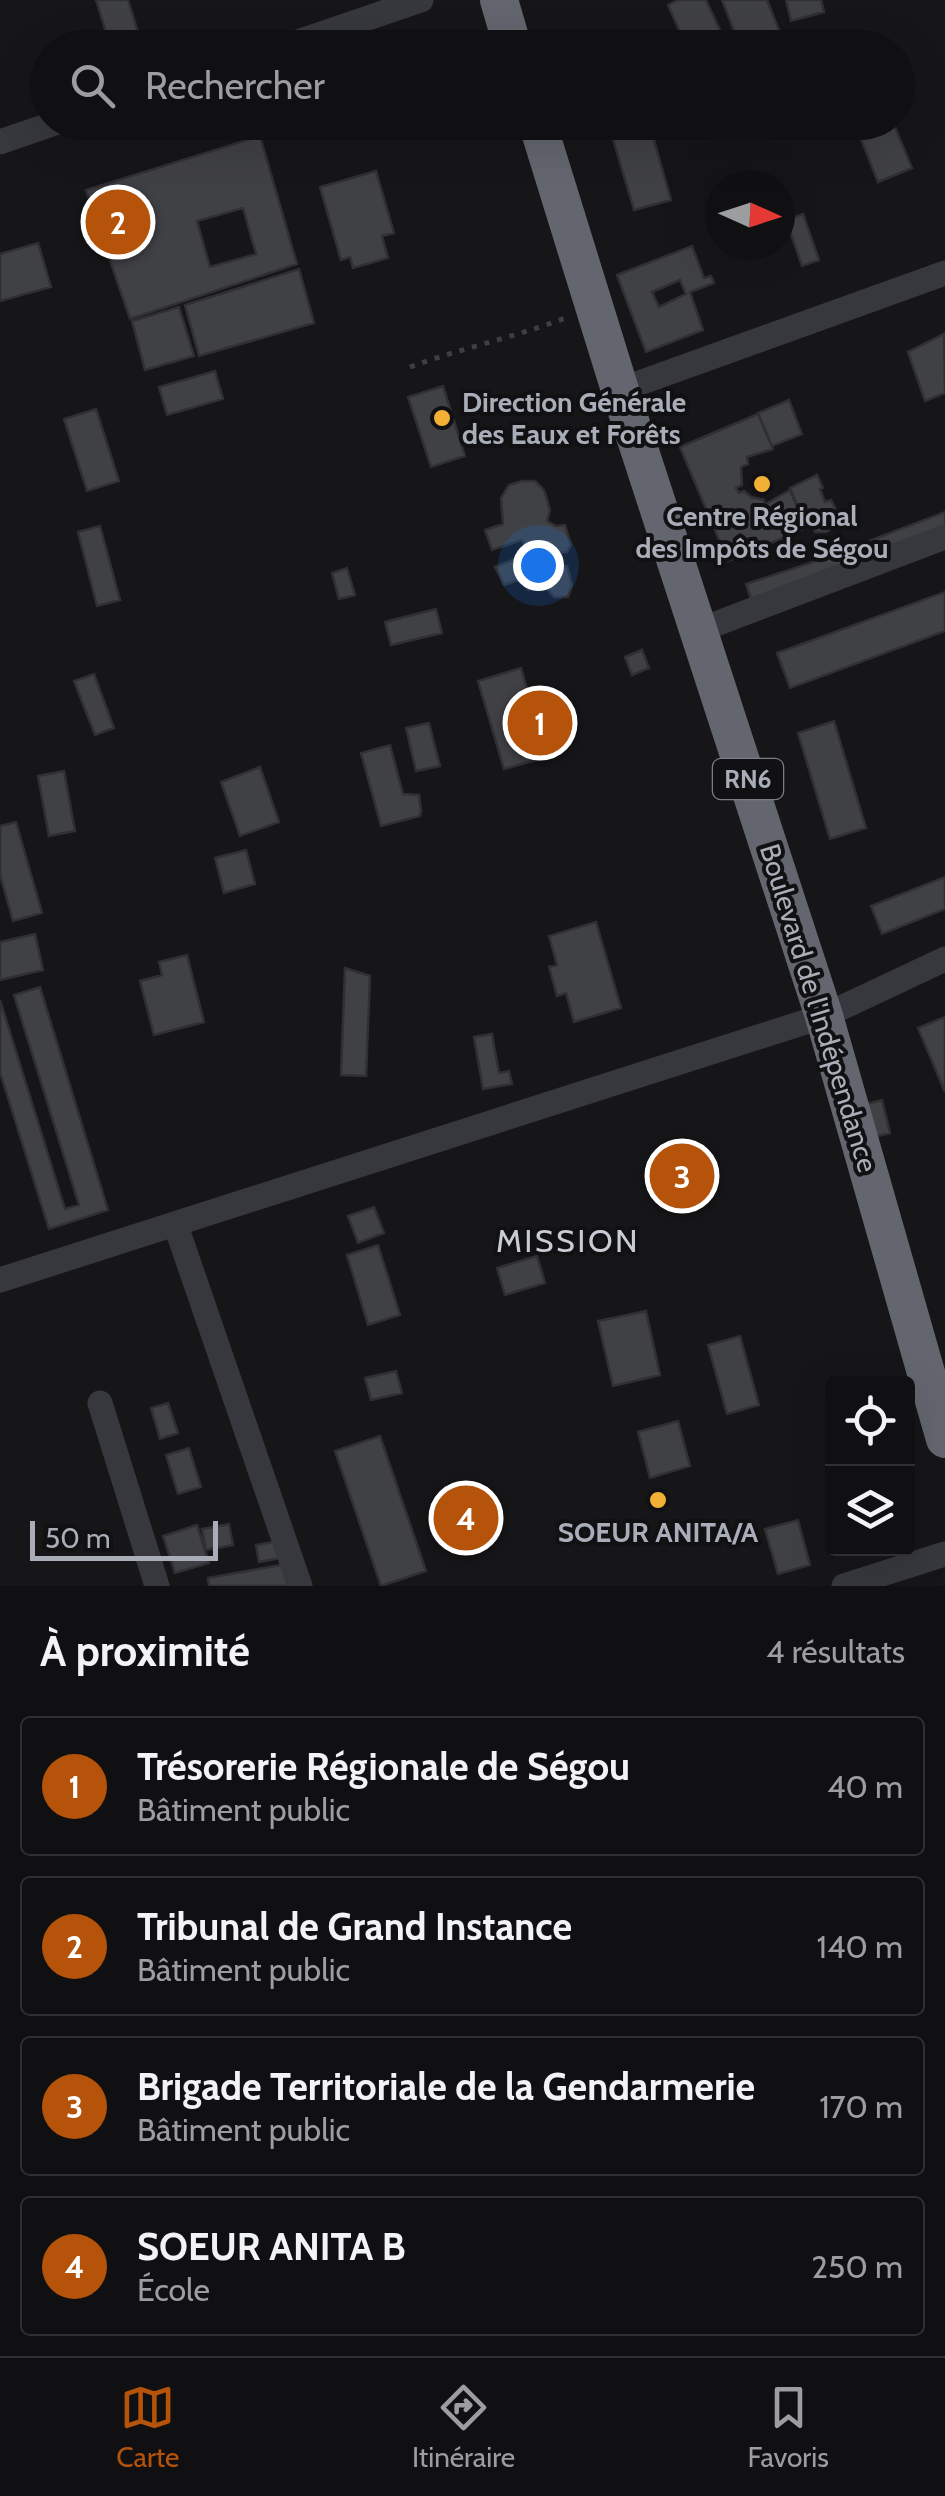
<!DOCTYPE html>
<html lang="fr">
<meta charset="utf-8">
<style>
body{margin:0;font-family:Cabin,sans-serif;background:#19191b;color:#f1f3f6}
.controls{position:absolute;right:30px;bottom:30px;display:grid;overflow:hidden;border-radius:10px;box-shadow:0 10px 40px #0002}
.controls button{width:90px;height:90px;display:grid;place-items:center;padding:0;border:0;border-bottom:2px solid #303032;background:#101012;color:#f1f3f6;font:50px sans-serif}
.compass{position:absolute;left:705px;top:170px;width:90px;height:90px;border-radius:50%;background:#101012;box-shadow:0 10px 40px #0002;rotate:93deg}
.scale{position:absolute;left:30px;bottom:25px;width:188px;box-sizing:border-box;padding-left:10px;border:5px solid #a8adb8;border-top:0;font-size:28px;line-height:35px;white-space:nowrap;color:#a8adb8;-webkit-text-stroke:8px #111113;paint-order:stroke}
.you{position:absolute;left:538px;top:565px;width:35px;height:35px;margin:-25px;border:8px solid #fff;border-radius:50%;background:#1a73e8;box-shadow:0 0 0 15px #1a73e833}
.badge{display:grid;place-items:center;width:65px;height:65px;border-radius:50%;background:#b45309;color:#fff;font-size:32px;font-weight:700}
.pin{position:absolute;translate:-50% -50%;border:5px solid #fff;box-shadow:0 2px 10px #0006}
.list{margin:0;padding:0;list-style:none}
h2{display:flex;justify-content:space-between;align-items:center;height:130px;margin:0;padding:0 40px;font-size:42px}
h2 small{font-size:32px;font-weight:400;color:#9c9d9f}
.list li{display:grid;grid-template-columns:65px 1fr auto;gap:30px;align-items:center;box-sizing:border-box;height:140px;margin:0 20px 20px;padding:0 20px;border:2px solid #303032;border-radius:10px}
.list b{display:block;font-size:38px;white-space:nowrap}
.list p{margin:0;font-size:32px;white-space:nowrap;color:#9c9d9f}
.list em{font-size:32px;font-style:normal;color:#9c9d9f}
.icon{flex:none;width:55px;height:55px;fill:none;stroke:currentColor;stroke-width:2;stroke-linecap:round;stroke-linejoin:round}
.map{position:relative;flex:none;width:945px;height:1586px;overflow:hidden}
.search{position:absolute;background:#101012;box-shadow:0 10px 40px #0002;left:30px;right:30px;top:30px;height:110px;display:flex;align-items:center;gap:25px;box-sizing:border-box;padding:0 35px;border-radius:55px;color:#9c9d9f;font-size:38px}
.sheet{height:770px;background:#101012}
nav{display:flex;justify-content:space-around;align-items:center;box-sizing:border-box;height:140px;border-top:2px solid #303032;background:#101012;font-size:28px;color:#9c9d9f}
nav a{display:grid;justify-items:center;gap:5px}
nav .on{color:#b45309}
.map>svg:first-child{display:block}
</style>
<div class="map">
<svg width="945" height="1586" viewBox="0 0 945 1586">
<rect width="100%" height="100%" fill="#161618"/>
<path fill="#404145" stroke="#303034" stroke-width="2.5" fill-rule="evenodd" d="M96 0H128L143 48H111Z
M678 0H706L725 41 712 48H687L668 5Z
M722 0H767L779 30 740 46Z
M786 0H821L824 12 791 21Z
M632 122H663L666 136 654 140 671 200 634 210 610 129Z
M867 122H893L912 168 878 182 856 127Z
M260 136 297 264 130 319 86 190ZM243 208 256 254 210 267 197 221Z
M376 171 394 233 382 236 388 258 353 268 350 257 341 260 320 187Z
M803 214 819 260 802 266 786 220Z
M38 243 51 287 0 301V254Z
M692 246 704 278 711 276 714 283 690 292 703 330 646 352 617 275ZM680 280 686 294 659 307 652 292Z
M299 269 314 323 199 356 185 305Z
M179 307 194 356 145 370 132 321Z
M944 334 945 393 925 401 908 352Z
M215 371 223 399 167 415 159 387Z
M443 386 465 456 431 467 408 397Z
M789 400 802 434 772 446 758 413Z
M96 409 119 481 87 491 64 419Z
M758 414 773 449 747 457 748 464 741 467 742 485 736 488 739 493 744 491 751 497 764 500V505L790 490 806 528 755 550 748 549 747 553 728 561 680 447Z
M817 475 823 488 820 489 825 502 831 500 837 512 836 526 826 532H815L812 524 814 519 808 510 801 514 790 488Z
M522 481H535L544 490 550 510 547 521 556 526 565 525 571 545 567 552 557 553 561 566H567L572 585 568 597H554L543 584 529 590 518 580 504 585 495 567 528 554 522 540 492 550 485 530 503 524 501 498 509 485Z
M945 512V532L876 560 869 541Z
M100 526 120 600 97 606 78 532Z
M853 549 859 567 753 606 746 584Z
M347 568 355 595 339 599 332 573Z
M945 592V631L790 688 777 653Z
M436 609 442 633 391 645 385 622Z
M642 650 649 668 632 675 625 657Z
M521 668 529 696 536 694 547 731 540 733 547 757 504 769 478 681Z
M94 674 114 728 95 735 74 681Z
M834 721 866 828 830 839 798 733Z
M429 723 440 766 416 771 406 728Z
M390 745 403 794 419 795 421 811 420 816 381 826 361 753Z
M260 767 279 822 240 836 221 782Z
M64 771 75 831 49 836 38 776Z
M16 822 42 913 13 921 0 875V826Z
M246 850 255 884 224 893 215 858Z
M945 877V909L882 934 871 906Z
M596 922 621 1008 574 1022 566 993 557 996 549 967 557 965 549 936Z
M35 934 43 970 0 980V942Z
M187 955 204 1022 154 1035 140 981 162 975 159 962Z
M345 968 370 976 366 1076 341 1075Z
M40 987 108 1210 49 1229 0 1072V1000L65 1209 79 1205 14 995Z
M945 1017V1092L918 1028Z
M492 1034 499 1073 509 1071 512 1084 483 1089 474 1037Z
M882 1100 890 1133 858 1141 850 1108Z
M374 1207 384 1233 358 1243 348 1216Z
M378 1245 400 1315 368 1325 347 1255Z
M537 1256 545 1283 505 1295 497 1268Z
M646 1311 660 1375 613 1386 598 1321Z
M740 1336 759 1405 727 1414 708 1345Z
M396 1371 402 1393 371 1400 365 1378Z
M168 1403 178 1433 160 1439 151 1408Z
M678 1421 690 1466 650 1478 638 1432Z
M380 1436 426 1571 381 1586 335 1451Z
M189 1448 201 1487 178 1494 166 1455Z
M798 1520 810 1565 778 1574 765 1529Z
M229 1524 233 1545 206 1550 202 1529Z
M197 1525 209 1563 175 1573 163 1536Z
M278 1541 281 1558 259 1562 256 1545Z
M286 1564 290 1586H209L208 1578Z"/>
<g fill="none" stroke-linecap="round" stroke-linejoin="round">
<path stroke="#3d3f44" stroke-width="5" stroke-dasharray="5 8" stroke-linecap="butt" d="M410 367C462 348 516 337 568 317"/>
<path stroke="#37383d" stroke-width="25" d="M280 48 421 0
M0 142 58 122
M620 390 945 273
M700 630 945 537
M176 1226 300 1586
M0 1280 824 1016 945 959
M100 1403 157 1586
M844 1586 945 1554"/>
<path stroke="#63666e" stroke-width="38" d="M499 0 513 48
M537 122 620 390 824 1016 945 1439"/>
</g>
<g fill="#f2b134" stroke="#111113" stroke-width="4">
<circle cx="442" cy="418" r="10"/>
<circle cx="762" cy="484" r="10"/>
<circle cx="658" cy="1500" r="10"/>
</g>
<g text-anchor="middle" stroke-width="8" stroke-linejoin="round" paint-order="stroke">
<rect fill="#111113" stroke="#7b7e86" stroke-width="2.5" x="713" y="759" width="70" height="40" rx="8"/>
<g font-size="25" font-weight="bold" fill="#a8adb8">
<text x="748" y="788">RN6</text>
</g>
<g font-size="28" font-weight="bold" fill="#a8adb8" stroke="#111113">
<text x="462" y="412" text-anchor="start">Direction Générale<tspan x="462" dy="32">des Eaux et Forêts</tspan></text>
<text x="762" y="526">Centre Régional<tspan x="762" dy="32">des Impôts de Ségou</tspan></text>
<text x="658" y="1542">SOEUR ANITA/A</text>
</g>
<g font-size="28" fill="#a8adb8" stroke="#111113">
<text transform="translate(819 1008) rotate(73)" y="10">Boulevard de l'Indépendance</text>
</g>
<g font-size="32" letter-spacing="2.5" fill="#c9ccd4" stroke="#111113">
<text x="568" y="1252">MISSION</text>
</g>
</g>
</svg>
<div class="controls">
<button><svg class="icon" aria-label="locate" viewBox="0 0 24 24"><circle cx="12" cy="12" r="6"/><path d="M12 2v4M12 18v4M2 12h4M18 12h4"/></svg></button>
<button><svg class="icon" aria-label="layers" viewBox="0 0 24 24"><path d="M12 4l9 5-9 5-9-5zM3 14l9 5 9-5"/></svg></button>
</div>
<svg class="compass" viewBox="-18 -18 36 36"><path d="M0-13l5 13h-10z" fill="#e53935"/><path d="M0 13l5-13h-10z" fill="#9c9d9f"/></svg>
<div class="scale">50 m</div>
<div class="you"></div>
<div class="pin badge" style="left:540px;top:723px">1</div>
<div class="pin badge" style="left:118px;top:222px">2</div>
<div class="pin badge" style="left:682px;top:1176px">3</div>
<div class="pin badge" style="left:466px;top:1518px">4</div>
<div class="search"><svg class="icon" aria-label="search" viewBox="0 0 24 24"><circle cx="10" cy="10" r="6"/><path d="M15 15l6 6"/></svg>Rechercher</div>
</div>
<section class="sheet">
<h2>À proximité<small>4 résultats</small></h2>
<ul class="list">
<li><span class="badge">1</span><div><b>Trésorerie Régionale de Ségou</b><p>Bâtiment public</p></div><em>40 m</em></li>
<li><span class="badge">2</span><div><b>Tribunal de Grand Instance</b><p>Bâtiment public</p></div><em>140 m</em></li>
<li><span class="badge">3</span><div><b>Brigade Territoriale de la Gendarmerie</b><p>Bâtiment public</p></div><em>170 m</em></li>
<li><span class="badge">4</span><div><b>SOEUR ANITA B</b><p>École</p></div><em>250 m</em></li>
</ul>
</section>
<nav>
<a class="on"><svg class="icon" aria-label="map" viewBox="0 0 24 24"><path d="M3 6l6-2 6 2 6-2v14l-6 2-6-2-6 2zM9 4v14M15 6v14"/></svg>Carte</a>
<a><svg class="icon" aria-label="directions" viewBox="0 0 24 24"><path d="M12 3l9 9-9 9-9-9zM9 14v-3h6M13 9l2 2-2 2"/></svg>Itinéraire</a>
<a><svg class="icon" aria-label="saved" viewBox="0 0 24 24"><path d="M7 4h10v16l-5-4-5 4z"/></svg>Favoris</a>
</nav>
